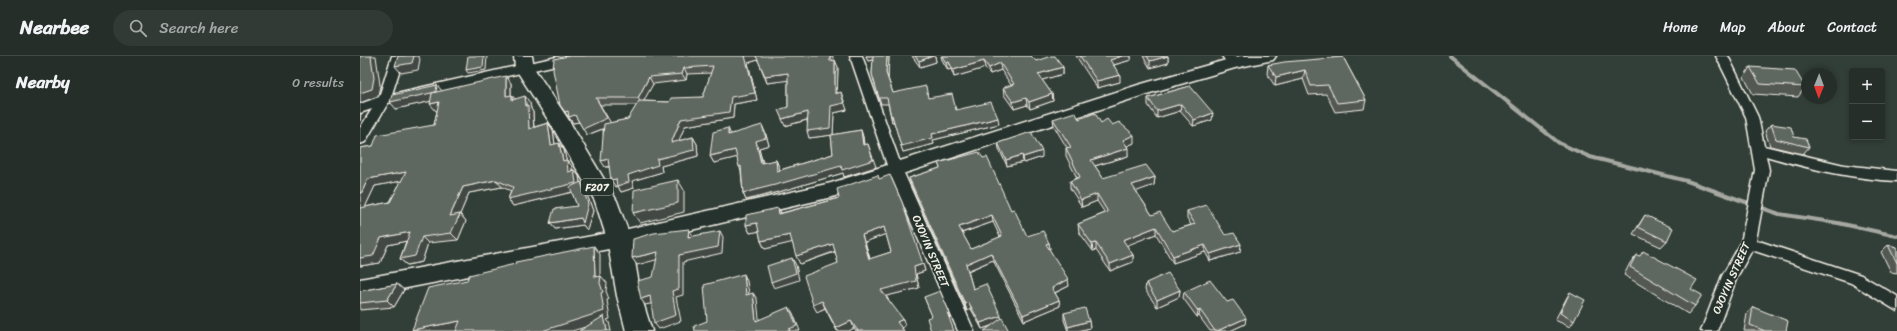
<!DOCTYPE html>
<meta charset="utf-8">
<style>
body{margin:0;font-family:Sriracha,sans-serif;background:#323a36;color:#f1f3f6}
.controls{position:absolute;right:12px;top:12px;display:grid;overflow:hidden;border-radius:4px;box-shadow:0 2px 6px #0003}
.controls button{width:36px;height:36px;display:grid;place-items:center;padding:0;border:0;border-bottom:1px solid #424a47;background:#262e2a;color:#f1f3f6;font:20px sans-serif}
.compass{position:absolute;left:1441px;top:12px;width:36px;height:36px;border-radius:50%;background:#262e2a;box-shadow:0 2px 6px #0003;rotate:181deg}
.list{margin:0;padding:0;list-style:none}
h2{display:flex;justify-content:space-between;align-items:center;height:52px;margin:0;padding:0 16px;font-size:17px}
h2 small{font-size:13px;font-weight:400;color:#a4a8a8}
.icon{flex:none;width:22px;height:22px;fill:none;stroke:currentColor;stroke-width:2;stroke-linecap:round;stroke-linejoin:round}
.map{position:relative;flex:none;width:1537px;height:275px;overflow:hidden}
header{display:flex;align-items:center;gap:24px;box-sizing:border-box;height:56px;padding:0 20px;background:#262e2a;border-bottom:1px solid #424a47}
header strong{font-size:19px}
nav{display:flex;gap:22px;margin-inline-start:auto;font-size:14px}
.search{width:280px;height:36px;background:#323a36;display:flex;align-items:center;gap:10px;box-sizing:border-box;padding:0 14px;border-radius:22px;color:#a4a8a8;font-size:15px}
main{display:flex}
aside{flex:1;background:#262e2a}
.map>svg:first-child{display:block}
</style>
<header>
<strong>Nearbee</strong>
<div class="search"><svg class="icon" aria-label="search" viewBox="0 0 24 24"><circle cx="10" cy="10" r="6"/><path d="M15 15l6 6"/></svg>Search here</div>
<nav><a>Home</a><a>Map</a><a>About</a><a>Contact</a></nav>
</header>
<main>
<aside>
<h2>Nearby<small>0 results</small></h2>
<ul class="list">
</ul>
</aside>
<div class="map">
<svg width="1537" height="275" viewBox="0 0 1537 275">
<rect width="100%" height="100%" fill="#323e38"/>
<filter id="ink" filterUnits="userSpaceOnUse"><feTurbulence type="fractalNoise" baseFrequency=".025" numOctaves="2"/><feDisplacementMap in="SourceGraphic" scale="8" xChannelSelector="R" yChannelSelector="G"/><feConvolveMatrix kernelMatrix="1 2 1 2 8 2 1 2 1" color-interpolation-filters="sRGB"/></filter>
<g filter="url(#ink)">
<g fill="none" stroke-linecap="round" stroke-linejoin="round">
<path stroke="#a6a9a1" stroke-width="4" d="M1090 0 1199 87 1230 101 1327 125 1419 158 1478 167 1537 180"/>
<g stroke="#f4f1e8" stroke-width="3">
<path id="street" d="M32 0H44L32 38 201 0H224L218 4 28 47 5 86 0 88V72L12 53 0 57V48L19 41Z
M490 0H502L543 115 614 275H598L529 115Z
M862 0H874L879 7 873 11 869 10Z
M1356 0H1368L1398 61 1404 90 1484 109 1537 115V125C1492 123 1449 113 1406 100L1409 114 1396 184 1501 219 1537 240V255L1491 227 1392 194 1377 221 1357 275H1341L1362 220 1381 187 1395 114 1386 61Z"/>
</g>
<g stroke="#f4f1e8" stroke-width="3">
<path id="secondary" d="M880 0H916L913 4 875 12 790 37 472 141 259 191 0 241V223L259 175 471 127 778 29Z"/>
</g>
<g stroke="#f4f1e8" stroke-width="3">
<path id="primary" d="M154 0H172L174 12 208 63 257 145 271 183 281 240 292 275H266L257 240 247 183 235 145 192 70 155 12Z"/>
</g>
<use href="#street" fill="#26332d" fill-rule="evenodd"/>
<use href="#secondary" fill="#26332d" fill-rule="evenodd"/>
<use href="#primary" fill="#26332d" fill-rule="evenodd"/>
</g>
<path fill="#525953" stroke="#f4f1e8" fill-rule="evenodd" d="M208 0 472 4 478 11 477 37 487 54 474 57 473 79 501 74 503 81 504 89 516 111 484 121 483 117 422 135 386 144 383 137 381 116 377 101 354 107 350 100 371 78 405 76 409 89 399 92 403 107 416 104 419 111 420 114 473 98 471 79 449 82 447 64 425 70 428 51V24L407 27 398 4 388 7 397 44 374 48 373 62 325 70 318 85 333 81 337 88 338 100 301 110 302 116 272 125 274 132 261 136 258 130 256 131 249 111H245L243 73 227 79 219 66 213 67 210 63ZM351 17 343 41 309 46 283 45 293 28 326 24 327 18ZM240 49H277L268 63 250 67Z
M506 0H529L528 22 533 37 568 42 596 54 639 68 573 84 574 88 543 96 534 66H532L528 48H521L512 18 513 4 508 5Z
M552 0H575L576 6 560 11Z
M581 0H671L676 5 703 11V18L682 24 692 38 693 45 670 53 667 49 654 53 644 39 643 32 651 29 641 14 630 18 625 12 594 21 591 13 588 14 582 4Z
M716 0H771V4L754 9 760 26 737 32Z
M783 0H808V7L790 12Z
M983 1 1006 44 1004 53 975 56 966 38 949 39 943 23 915 30 907 18 908 9Z
M1390 11 1445 31 1438 41 1393 38 1384 21Z
M151 27V39L155 43 170 47 171 53 173 56 174 71 188 67 193 74 195 88 204 94 206 104 212 110V114H214L219 120 220 127 225 133 233 155 227 174 223 169 195 173 190 167 217 150 212 136 153 150 148 143 151 135 142 131 109 137 100 158 106 165 98 184 68 187 62 206 47 209 40 203 46 185 28 189 20 207 0 210V92L13 90 74 69 77 55H76L71 45 36 53 82 35ZM41 125 30 146 5 151 15 130Z
M830 30 852 64 833 70 820 55 797 62 788 49V42Z
M693 63H719L752 69 774 87 767 90 768 100 735 110 743 122 795 121 794 129 776 135 792 159 812 175 831 169 827 162V155L865 179 880 196 850 205 845 196 813 207 796 178 766 189 773 199V206L750 215 736 194 733 195 719 176 718 168 745 157 737 145 722 151 710 132V125L717 122 706 100V92H707L694 70Z
M1411 68 1434 81 1449 91 1443 98 1410 90 1405 75Z
M638 87 682 101 664 107 663 106 647 110 639 93Z
M578 107 651 154 667 180 689 187 690 193H689L709 230 695 237 699 244 700 250 664 265 633 204 608 215 613 233 631 270 622 273 611 253 607 255 551 129 549 122 580 112ZM633 166 640 181 611 193 602 177Z
M519 123 563 208 565 215 556 218 559 232 526 240 545 270 542 272 544 275H496L494 272 489 275H477L465 252 457 256 478 207 475 196 440 208 432 186 405 193 401 185 399 175 390 177 386 169 418 152 421 157 479 142ZM526 178 531 196 510 203 505 186Z
M1285 159 1307 185 1301 191 1273 178Z
M1528 189 1537 191V217L1531 216 1521 196Z
M1276 199 1331 233 1335 250 1328 258 1264 219 1270 207Z
M786 227 820 234 819 241 797 251 785 234Z
M37 228 44 234 34 251 0 254V235Z
M824 236 885 268 870 275H850L839 260 837 261 823 242Z
M1210 236 1214 265 1210 271 1195 264 1206 243Z
M564 241 590 261 572 260Z
M1393 251 1426 275H1384L1387 258Z
M704 257 729 265 730 272 718 275H708L704 264Z"/>
<path fill="#424944" stroke="#f4f1e8" d="M11 0H16L20 29 18 40 0 47V37Z
M54 0H58L60 3 58 14 41 17 35 10Z
M124 0H127L126 14 108 17 106 14Z
M385 0H397L398 4 388 7 397 44 374 48 373 62 325 70 315 94 311 87 321 63 371 41Z
M470 0H473L472 11 470 5Z
M506 0H514L515 3 508 5Z
M527 0H529L528 23 526 17Z
M573 0H575L576 6 560 11 559 5Z
M762 0H771V4L750 10V4Z
M808 0V7L790 12V5Z
M475 4 478 11 477 45 475 38Z
M624 5 625 12 594 21 593 14Z
M589 6 591 13 588 14 586 7Z
M640 7 641 14 630 18 629 12Z
M703 11V18L679 25 678 18Z
M324 12 327 18 326 24 322 18Z
M945 14 943 23 915 30 916 21Z
M428 17 431 24 407 27 405 20Z
M760 19V26L737 32V25Z
M146 20 151 27V47L146 40Z
M289 21 293 28 282 48 278 42Z
M77 29 83 36 81 43 36 53 30 46Z
M481 36 487 54 474 57 473 79 449 82 447 75 471 50Z
M692 38 693 45 670 53 669 46Z
M152 39 157 46 152 44Z
M165 40 170 47 171 53 173 56 174 80 169 73Z
M236 42 252 69 227 79 223 73Z
M666 42 667 49 654 53 653 46Z
M79 46 85 53 76 55 70 48Z
M821 48 820 55 797 62V55Z
M208 55 215 59 219 66 213 67 205 56Z
M448 56 450 63 425 70 422 63Z
M0 57 1 58 0 65Z
M853 57 852 64 833 70 834 64Z
M532 59 534 66H532L531 60Z
M638 62 639 68 573 84 574 88 543 96 541 90 572 78Z
M188 67 193 74 196 96 191 89Z
M402 69 405 76 409 89 399 92 404 114 401 107 396 85Z
M368 72 371 79H368Z
M501 74 503 81 505 96 503 89Z
M774 79V87L763 92V84Z
M333 81 337 88 338 100 301 110 302 116 272 125 274 132 261 136 258 130 256 131 251 124 268 119 297 103Z
M199 87 204 94 207 108V104L212 110V122L208 116 203 105Z
M508 88 516 111 484 121 483 117 422 135 386 144 383 137Z
M768 92V100L731 111V104Z
M375 94 378 101 354 107 350 100Z
M682 95V101L664 107 663 101Z
M662 99 663 106 647 110 646 104Z
M248 103 253 110 245 111 241 105Z
M416 104 419 111 421 122 417 115Z
M214 114 219 120 221 134 153 150 148 143Z
M46 116 52 123 15 130 1 160 0 159V140L8 123Z
M795 121 794 129 772 137V129Z
M136 124 142 131 109 137 98 163 100 158 106 165 98 184 91 177 90 160 103 131Z
M318 124 324 134V156L280 167 273 157Z
M221 126 225 133 233 155 227 174 223 169 195 173 190 167 221 162Z
M737 138V145L722 151 721 144Z
M418 152 422 159 419 158Z
M632 159 633 166 601 177 599 171Z
M397 167 401 175 390 177 386 169Z
M524 171 526 178 505 186 512 210 502 179Z
M796 171V178L763 191V184Z
M329 173 333 180 328 181Z
M360 175 363 181 362 197 323 206V239L316 241 321 265 299 273 294 267 312 235 319 199Z
M50 176 56 183 28 189 20 207 0 210V202L21 182Z
M430 179 434 186 405 193 401 185Z
M62 181 68 187 62 206 47 209 40 203Z
M689 187 690 193 686 194V188Z
M736 187V194L733 195 732 188Z
M473 188 476 195 440 208 436 200Z
M881 188 880 196 850 205V198Z
M845 189V196L813 207V200Z
M234 190 240 198V225L241 220 247 227 246 235 249 243 247 244 250 263 247 264 249 266 251 275H247L245 265 212 275H182L241 237 235 221Z
M298 196 303 202 277 209 272 202Z
M631 197 633 204 607 215 606 208Z
M773 199V206L750 215V208Z
M432 202 436 209 439 224 414 232 411 226Z
M563 208 565 215 556 218 559 232 523 241 521 234 554 211Z
M384 218 387 225 390 245 386 239Z
M708 223 709 230 692 238V232Z
M37 228 44 234 34 251 27 244Z
M820 234 819 241 797 251V244Z
M393 237 397 243 400 272 396 265Z
M290 240 295 247 285 249 281 243Z
M699 244 700 250 664 265 663 259Z
M462 245 465 252 457 256 453 249Z
M609 247 611 253 607 255 605 248Z
M429 251 433 257 440 275H430L429 273Z
M840 254 839 260 837 261 838 255Z
M589 255 590 261 589 262 587 256Z
M641 260 642 266 622 273 620 267Z
M886 262 885 268 870 275H857Z
M543 263 545 270 540 273 537 266Z
M100 265 108 273 95 275H53L52 274Z
M491 265 494 272 489 275H478L476 272Z
M729 265 730 272 718 275H708V271Z"/>
<path fill="#5f6861" stroke="#f4f1e8" fill-rule="evenodd" d="M0 0H11L14 22 12 33 0 37Z
M38 0H54L52 7 35 10Z
M108 0H124L123 11 106 14Z
M208 0H386H385L395 37 371 41 369 56 321 63 311 87 333 81 334 94 297 103 298 109 268 119 269 126 257 130 256 123 251 124 248 103 241 105 244 68 268 63 279 45 309 46 311 42 343 41 353 10 324 12 322 18 289 21 278 42H236L247 62 223 73 215 59 209 61 208 55 205 56 200 49 193 14 194 3Z
M396 0H470V5L475 4V38L481 36 484 47 471 50 470 72 447 75 448 56 422 63 418 54 428 51V17L405 20Z
M513 0H527L526 17 533 37 566 30 568 42 592 38 596 54 631 46 638 62 572 78 573 82 541 90 532 59 531 60 527 42H519L512 18Z
M555 0H573L559 5Z
M582 0H671L676 5 691 0H695L703 11 678 18 692 38 669 46 666 42 653 46 643 32 654 28 640 7 629 12 624 5 593 14 589 6 586 7Z
M720 0H762L750 4 760 19 737 25Z
M787 0H808L790 5Z
M983 1 1006 44 977 47 968 29 951 30 945 14 916 21 908 9 924 6Z
M1390 11 1435 14 1445 31 1400 28Z
M146 20V40L152 39V44L165 40 166 50 168 49 169 73 188 67 191 89 199 87 203 105 207 104 208 116 214 114 216 127 148 143 153 131 136 124 103 131 90 160 100 158 91 177 62 181 55 200 40 203 50 176 21 182 13 200 0 202V152L30 146 46 116 8 123 0 140V92L13 90 17 79 74 69 79 46 70 48 72 37Z
M77 29 76 36 30 46 32 39Z
M830 30 853 57 834 64 821 48 797 55 788 42Z
M715 56 719 63 735 57 741 67 747 63 752 69 759 66 774 79 763 84 768 92 731 104 743 122 786 109 795 121 772 129 792 159 800 156 812 175 835 168 827 155 847 149 865 179 874 177 881 188 850 198 845 189 813 200 796 171 763 184 773 199 750 208 736 187 732 188 718 168 748 156 737 138 721 144 710 125 720 121 706 92 711 91 693 63Z
M1411 68 1431 71 1434 81 1446 83 1449 91 1416 83Z
M402 69 406 82 396 85 401 107 416 104 417 115 473 98 471 79 501 74 503 89 508 88 513 104 482 114 481 110 419 128 383 137 381 110 379 111 375 94 350 100 353 76 368 72V79Z
M671 76 682 95 663 101 662 99 646 104 638 87Z
M619 96 623 102 627 101 651 154 654 153 667 180 683 175 689 187 686 188 708 223 692 232 699 244 663 259 631 197 606 208 613 233 626 228 641 260 620 267 609 247 605 248 549 122 580 112 578 107ZM632 159 642 180 611 193 599 171Z
M518 119 519 123 530 119 542 146 563 208 554 211 556 225 521 234 543 263 537 266 544 275H498L491 265 476 272 462 245 453 249 444 220 478 207 473 188 436 200 430 179 401 185 397 167 386 169V159L418 152 419 158 479 142 477 133ZM524 171 531 196 509 203 502 179Z
M318 124V147L273 157 274 134Z
M221 126 228 148 223 167 221 162 190 167 194 153 217 150 210 131Z
M1285 159 1313 172 1307 185 1278 171Z
M329 173 328 181 360 175 358 191 319 199V233L312 235 316 259 294 267 290 240 281 243 277 225 293 221 298 196 272 202 273 183 294 177Z
M1528 189 1537 191V207Z
M234 190 235 221 241 220 240 227 243 236 241 237 244 255 182 275H96L100 265 52 274 68 232 107 224 109 219 155 208 156 206Z
M1283 195 1337 224 1331 233 1342 239 1335 250 1270 211 1276 199 1280 200Z
M432 202 436 217 411 226 407 210Z
M808 217 820 234 797 244 786 227Z
M384 218 386 239 393 237 396 265 429 251 437 270 429 273 430 275H335L334 270 347 265 344 229Z
M850 224 867 246 873 244 886 262 857 275H855L840 254 838 255 824 236Z
M37 228 27 244 0 247V235Z
M580 235 589 255 587 256 594 275H571L567 262 572 260 564 241Z
M1210 236 1225 244 1214 265 1200 257Z
M1393 251 1428 265 1426 275H1405L1390 269Z
M725 252 729 265 708 271 704 257Z
M244 260 247 275H219Z
M642 262 649 275H624Z"/>
</g>
<g text-anchor="middle" stroke-width="3.5" stroke-linejoin="round" paint-order="stroke">
<rect fill="#26332d" stroke="#b6b8b0" stroke-width="1" x="221" y="123" width="32" height="16" rx="3"/>
<g font-size="10" font-weight="bold" fill="#f4f1e8">
<text x="237" y="135">F207</text>
</g>
<g font-size="11" fill="#f4f1e8" stroke="#26332d">
<text transform="translate(571 195) rotate(67)" y="4">OJOYIN STREET</text>
<text transform="translate(1371 222) rotate(-66)" y="4">OJOYIN STREET</text>
</g>
</g>
</svg>
<div class="controls">
<button>+</button>
<button>−</button>
</div>
<svg class="compass" viewBox="-18 -18 36 36"><path d="M0-13l5 13h-10z" fill="#e53935"/><path d="M0 13l5-13h-10z" fill="#a4a8a8"/></svg>
</div>
</main>
